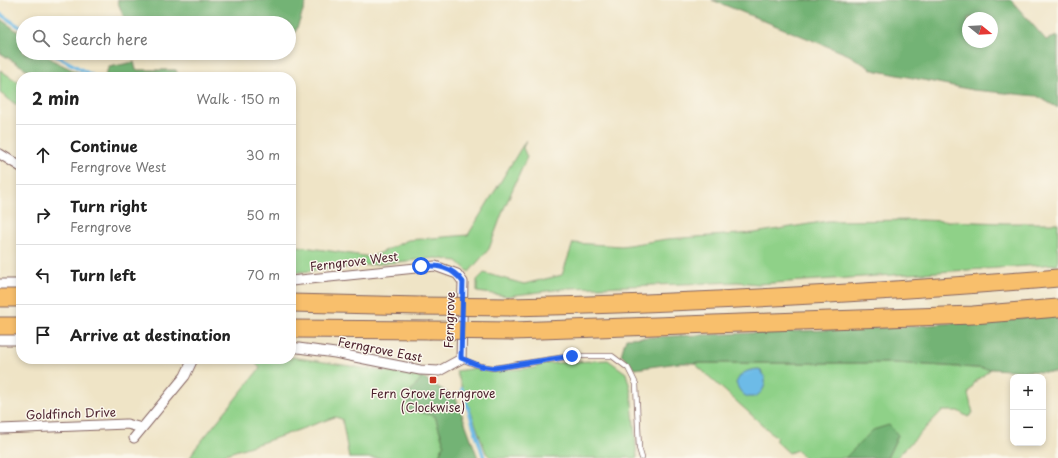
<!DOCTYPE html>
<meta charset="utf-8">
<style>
body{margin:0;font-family:"Playpen Sans",sans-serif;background:#f2f2f2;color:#222}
.controls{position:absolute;right:12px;bottom:12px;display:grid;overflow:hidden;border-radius:8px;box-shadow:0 2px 6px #0003}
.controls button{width:36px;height:36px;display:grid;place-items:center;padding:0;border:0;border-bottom:1px solid #e0e0e0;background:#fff;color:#222;font:20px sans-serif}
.compass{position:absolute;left:962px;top:12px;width:36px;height:36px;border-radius:50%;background:#fff;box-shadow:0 2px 6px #0003;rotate:108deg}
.stop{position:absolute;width:12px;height:12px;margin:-9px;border:3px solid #2563eb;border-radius:50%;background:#fff}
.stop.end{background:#2563eb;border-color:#fff;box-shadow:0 1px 4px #0008}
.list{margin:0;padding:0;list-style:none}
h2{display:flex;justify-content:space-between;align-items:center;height:52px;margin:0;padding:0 16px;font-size:17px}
h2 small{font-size:13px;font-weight:400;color:#767676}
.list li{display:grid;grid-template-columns:26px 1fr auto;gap:12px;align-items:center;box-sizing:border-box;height:60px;padding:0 16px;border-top:1px solid #e0e0e0}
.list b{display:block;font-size:15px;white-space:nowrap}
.list p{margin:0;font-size:13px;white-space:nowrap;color:#767676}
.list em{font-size:13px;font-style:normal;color:#767676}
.icon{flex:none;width:22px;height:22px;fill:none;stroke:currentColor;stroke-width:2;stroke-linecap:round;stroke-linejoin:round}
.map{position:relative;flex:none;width:1058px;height:458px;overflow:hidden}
.search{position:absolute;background:#fff;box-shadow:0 2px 6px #0003;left:16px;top:16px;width:280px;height:44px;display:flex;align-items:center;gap:10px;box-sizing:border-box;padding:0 14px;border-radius:22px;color:#767676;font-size:15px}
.panel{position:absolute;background:#fff;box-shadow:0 2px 6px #0003;left:16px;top:72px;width:280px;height:292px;border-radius:16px}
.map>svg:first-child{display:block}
</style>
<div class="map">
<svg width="1058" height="458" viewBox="0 0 1058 458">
<rect width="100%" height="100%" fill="#fbf7ec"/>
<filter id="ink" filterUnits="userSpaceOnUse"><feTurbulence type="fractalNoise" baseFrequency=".025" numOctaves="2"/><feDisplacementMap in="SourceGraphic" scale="8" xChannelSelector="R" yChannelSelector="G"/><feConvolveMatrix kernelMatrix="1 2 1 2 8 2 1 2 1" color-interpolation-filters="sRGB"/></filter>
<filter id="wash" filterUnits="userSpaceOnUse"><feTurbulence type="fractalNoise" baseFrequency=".012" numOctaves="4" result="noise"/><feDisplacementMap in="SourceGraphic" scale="16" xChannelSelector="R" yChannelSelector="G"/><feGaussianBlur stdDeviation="0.9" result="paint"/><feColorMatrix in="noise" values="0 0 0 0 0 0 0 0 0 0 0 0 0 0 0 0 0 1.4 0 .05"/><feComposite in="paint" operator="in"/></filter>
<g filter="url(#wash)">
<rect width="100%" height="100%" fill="#efe4c6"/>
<path fill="#8fd188" stroke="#6c785a" d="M0 70 21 84V108L0 93Z
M526 140 523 148 527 157 503 211 489 249 469 272 457 261 436 258 291 273V245L371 257 408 240 468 235Z
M921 220 1004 223H1058V264L758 284 738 282 570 288 508 296 477 292V280L484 273 524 284 562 275 573 243 622 246 667 239 754 233 828 221Z
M291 357 422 377 411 391 435 416 444 444 438 458H349L342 419 335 417 273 439 213 458H190L195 449 260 368 253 361V359H291Z
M608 360 626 373 631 391 637 458H491L486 453 456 371 477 368 489 371 535 368 539 364Z
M694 363H895L991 369 975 382 968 394 973 413 968 417 958 411H942L896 458H887L898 435 873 430 845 458H804L797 450 789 453 775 440 777 438Z"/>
<path fill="#73b374" stroke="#5e6950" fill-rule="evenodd" d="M117 0H307L289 51V23H225L124 18Z
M712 0H1011L1046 40 1058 36V108L1037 96 973 90 873 70 849 55ZM968 18H992V42H968Z
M0 19 23 35V53H45L54 61 87 77H39L0 53Z
M134 62 136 70H176L179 77H108L105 75 109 67Z
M1058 315V373L895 363H678L635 369 621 355 626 338 902 327Z
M422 377 456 398 478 458H438L444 444 435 416 408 409 411 391Z
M889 425 898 435 887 458H845L873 430Z"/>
<path fill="#6dbbe7" stroke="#5c6d89" d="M759 369C778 385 748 415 736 383 741 372 747 370 759 369Z"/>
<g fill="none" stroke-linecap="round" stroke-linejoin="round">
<path stroke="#6dbbe7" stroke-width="3.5" d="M0 14 23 29
M51 53 95 77
M462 389 484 458"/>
</g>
</g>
<g filter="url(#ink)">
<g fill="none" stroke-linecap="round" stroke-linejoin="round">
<g stroke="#846461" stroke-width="6">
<path id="service" d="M461 359 480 366 494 368 572 356H612L628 368 636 384 639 448 642 458"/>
</g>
<g stroke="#846461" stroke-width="11">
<path id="minor" d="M0 154 21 167
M291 281 435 266 457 274 463 282 461 359 439 371 420 370 335 353 291 347
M0 284H21
M0 340H21
M0 429 127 424 142 428
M134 438 185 376 193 359"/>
</g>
<g stroke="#846461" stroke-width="19">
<path id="motorway" d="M0 298H21
M291 303 420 306
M510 307C693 303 876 293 1058 278
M0 326H21
M291 329 429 330
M513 331 973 315 1058 308"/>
</g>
<use href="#service" stroke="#fff" stroke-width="4.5"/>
<use href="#minor" stroke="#fff" stroke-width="9"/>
<use href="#motorway" stroke="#f8bf6c" stroke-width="17"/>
<g stroke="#846461" stroke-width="19" stroke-linecap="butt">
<path id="motorway-bridge" d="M420 306 510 307
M429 330 513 331"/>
</g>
<use href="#motorway-bridge" stroke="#f8bf6c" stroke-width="17"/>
</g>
</g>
<g fill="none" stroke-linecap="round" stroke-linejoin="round" filter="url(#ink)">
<path stroke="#2563eb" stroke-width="5" d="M421 266C438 265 452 267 463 282L461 358 480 366 494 368 572 356"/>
</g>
<rect fill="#c8321e" stroke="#fbf7ec" stroke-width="1.5" x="429" y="376" width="8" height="8" rx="2"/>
<g text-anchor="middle" stroke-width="3" stroke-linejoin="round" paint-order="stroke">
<g font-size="12" fill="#4a1f2b" stroke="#fbf7ec">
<text transform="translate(354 262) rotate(-7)" y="4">Ferngrove West</text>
<text transform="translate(450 320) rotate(-88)" y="4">Ferngrove</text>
<text transform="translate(380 350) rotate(11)" y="4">Ferngrove East</text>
<text transform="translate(71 414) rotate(-2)" y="4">Goldfinch Drive</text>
</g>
<g font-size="12" fill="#4a1f2b" stroke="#fbf7ec">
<text x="433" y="398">Fern Grove Ferngrove<tspan x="433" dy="14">(Clockwise)</tspan></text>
</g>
</g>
</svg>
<div class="controls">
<button>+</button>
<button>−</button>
</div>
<svg class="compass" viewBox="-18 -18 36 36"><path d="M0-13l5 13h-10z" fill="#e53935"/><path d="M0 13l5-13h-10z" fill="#767676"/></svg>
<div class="stop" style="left:421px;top:266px"></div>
<div class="stop end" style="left:572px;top:356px"></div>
<div class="search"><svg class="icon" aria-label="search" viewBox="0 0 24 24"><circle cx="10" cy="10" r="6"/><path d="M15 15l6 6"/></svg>Search here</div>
<section class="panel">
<h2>2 min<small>Walk · 150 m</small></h2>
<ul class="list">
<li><svg class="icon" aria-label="ahead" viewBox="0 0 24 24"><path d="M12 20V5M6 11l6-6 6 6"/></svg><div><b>Continue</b><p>Ferngrove West</p></div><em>30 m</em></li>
<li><svg class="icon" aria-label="right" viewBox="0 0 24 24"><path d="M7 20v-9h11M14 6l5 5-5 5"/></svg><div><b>Turn right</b><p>Ferngrove</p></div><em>50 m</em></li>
<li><svg class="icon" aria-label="left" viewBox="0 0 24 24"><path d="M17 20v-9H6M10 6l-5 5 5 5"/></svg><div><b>Turn left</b></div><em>70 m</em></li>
<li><svg class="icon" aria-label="arrive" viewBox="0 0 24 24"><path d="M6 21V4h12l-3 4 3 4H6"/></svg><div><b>Arrive at destination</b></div></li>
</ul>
</section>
</div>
